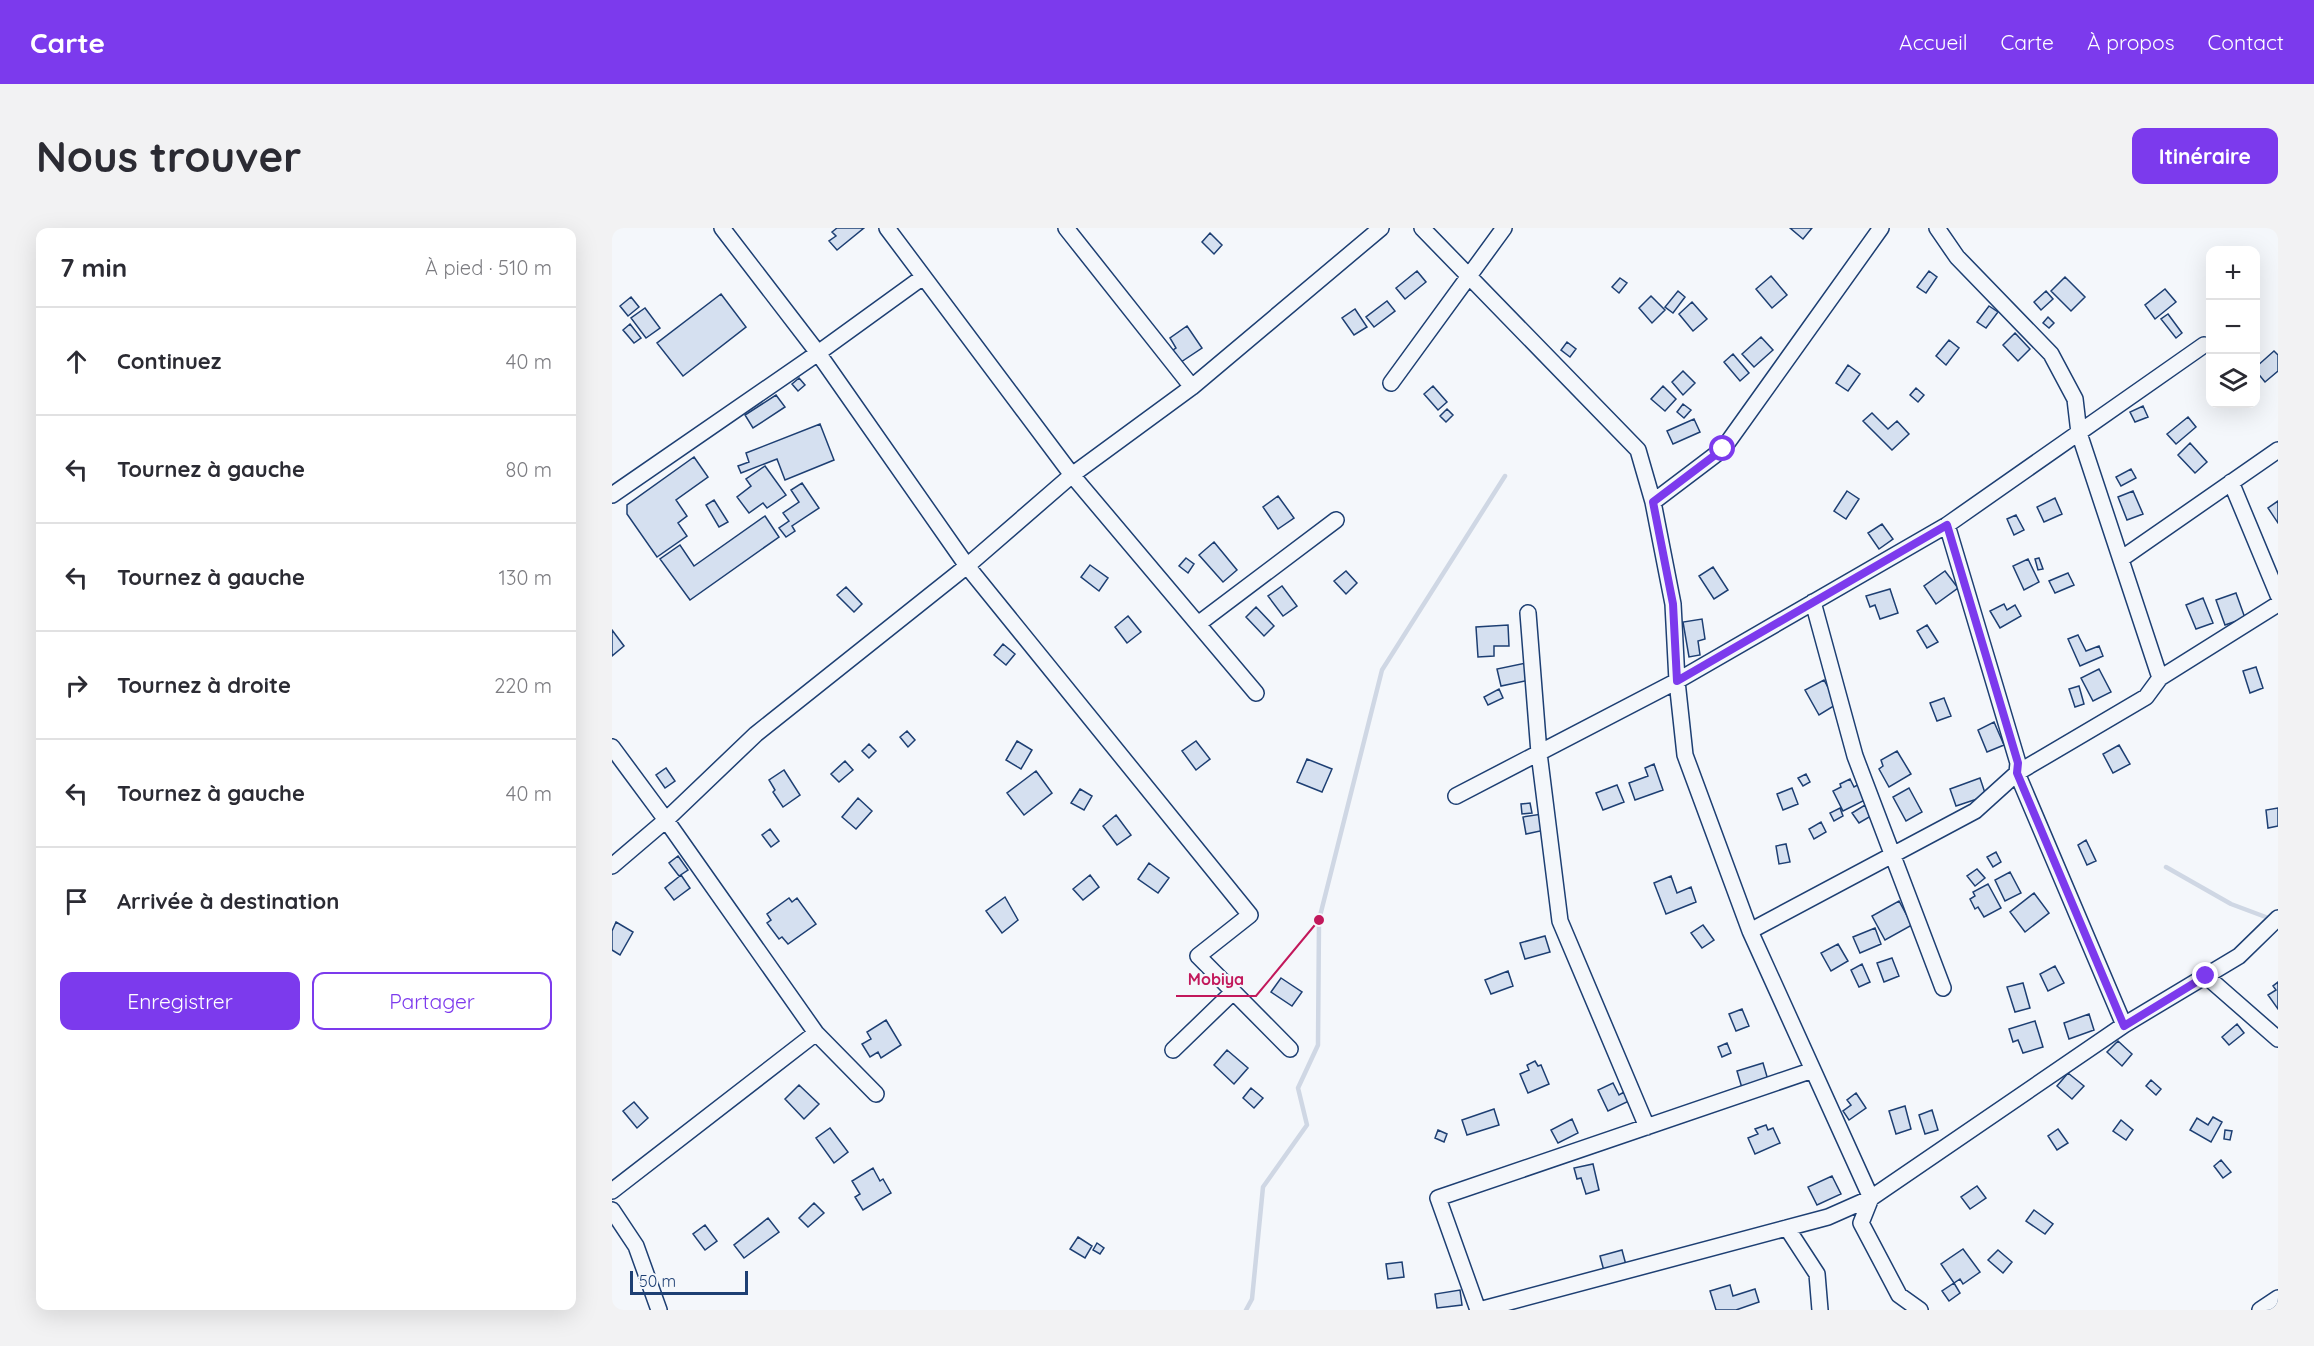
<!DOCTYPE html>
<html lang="fr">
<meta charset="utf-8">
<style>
body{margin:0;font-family:Quicksand,sans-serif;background:#f2f2f3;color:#2b2b33}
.controls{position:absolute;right:18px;top:18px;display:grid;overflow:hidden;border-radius:12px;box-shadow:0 6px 24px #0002}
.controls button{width:54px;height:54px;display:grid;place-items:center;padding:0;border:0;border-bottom:2px solid #e1e1e2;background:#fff;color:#2b2b33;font:30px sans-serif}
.scale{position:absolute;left:18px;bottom:15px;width:118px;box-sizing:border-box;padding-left:6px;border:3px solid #1d3f73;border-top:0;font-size:16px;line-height:21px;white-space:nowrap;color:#1d3f73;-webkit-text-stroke:4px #f4f7fb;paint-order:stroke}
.stop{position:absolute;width:18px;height:18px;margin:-14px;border:4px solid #7c3aed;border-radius:50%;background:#fff}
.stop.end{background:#7c3aed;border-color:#fff;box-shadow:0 2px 6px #0008}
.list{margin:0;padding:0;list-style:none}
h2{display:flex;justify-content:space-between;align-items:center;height:78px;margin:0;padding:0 24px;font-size:26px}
h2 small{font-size:20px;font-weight:400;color:#7c7c81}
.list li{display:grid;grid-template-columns:39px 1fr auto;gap:18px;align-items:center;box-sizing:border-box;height:108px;padding:0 24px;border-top:2px solid #e1e1e2}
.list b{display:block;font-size:22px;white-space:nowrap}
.list em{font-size:20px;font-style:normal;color:#7c7c81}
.actions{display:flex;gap:12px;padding:18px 24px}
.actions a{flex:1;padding:14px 0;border:2px solid #7c3aed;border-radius:12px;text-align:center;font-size:21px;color:#7c3aed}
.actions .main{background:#7c3aed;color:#fff}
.icon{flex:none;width:33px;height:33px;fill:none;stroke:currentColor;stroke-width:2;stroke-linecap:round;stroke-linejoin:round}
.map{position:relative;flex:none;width:1666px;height:1082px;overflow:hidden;border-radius:12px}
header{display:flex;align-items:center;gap:36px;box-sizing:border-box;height:84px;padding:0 30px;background:#7c3aed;color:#fff}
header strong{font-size:28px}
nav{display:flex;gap:33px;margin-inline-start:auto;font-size:21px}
.intro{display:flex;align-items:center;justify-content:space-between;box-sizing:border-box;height:144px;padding:0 36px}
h1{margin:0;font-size:42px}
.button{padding:15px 27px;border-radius:12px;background:#7c3aed;color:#fff;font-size:21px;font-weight:700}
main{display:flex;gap:36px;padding:0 36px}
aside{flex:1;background:#fff;border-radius:12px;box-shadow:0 6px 24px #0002}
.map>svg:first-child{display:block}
</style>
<header>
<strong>Carte</strong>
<nav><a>Accueil</a><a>Carte</a><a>À propos</a><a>Contact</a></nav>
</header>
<div class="intro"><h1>Nous trouver</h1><a class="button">Itinéraire</a></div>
<main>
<aside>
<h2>7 min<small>À pied · 510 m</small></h2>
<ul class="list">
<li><svg class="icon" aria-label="ahead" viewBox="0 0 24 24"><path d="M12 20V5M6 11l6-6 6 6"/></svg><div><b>Continuez</b></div><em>40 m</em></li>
<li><svg class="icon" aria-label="left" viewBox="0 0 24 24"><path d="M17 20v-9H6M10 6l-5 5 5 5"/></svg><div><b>Tournez à gauche</b></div><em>80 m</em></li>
<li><svg class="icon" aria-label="left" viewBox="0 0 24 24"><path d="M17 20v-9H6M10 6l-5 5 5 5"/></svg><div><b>Tournez à gauche</b></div><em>130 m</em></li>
<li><svg class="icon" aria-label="right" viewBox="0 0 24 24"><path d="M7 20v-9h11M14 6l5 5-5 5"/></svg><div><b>Tournez à droite</b></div><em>220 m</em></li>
<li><svg class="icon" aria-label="left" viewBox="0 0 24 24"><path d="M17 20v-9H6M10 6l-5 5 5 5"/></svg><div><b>Tournez à gauche</b></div><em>40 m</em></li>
<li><svg class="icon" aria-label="arrive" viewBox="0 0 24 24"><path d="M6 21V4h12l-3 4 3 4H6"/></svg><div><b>Arrivée à destination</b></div></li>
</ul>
<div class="actions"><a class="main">Enregistrer</a><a>Partager</a></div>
</aside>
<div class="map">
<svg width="1666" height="1082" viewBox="0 0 1666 1082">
<rect width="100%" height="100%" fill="#f4f7fb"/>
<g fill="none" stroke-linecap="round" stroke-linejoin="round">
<path stroke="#cfd7e4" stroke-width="4.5" d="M1554 639 1619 676 1659 691
M634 1082 640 1071 651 959 695 897 686 860 706 817 707 692 770 442 893 248"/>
</g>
<path fill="#d5e0f0" stroke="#1d3f73" stroke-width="1.5" d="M225 0H252L225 22 217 13 224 8 220 4Z
M1178 0H1200L1191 11Z
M598 5 610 17 602 26 590 14Z
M805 43 814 54 793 71 784 60Z
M1317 43 1325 49 1314 65 1305 59Z
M1159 48 1175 67 1160 80 1144 61Z
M1453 49 1473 69 1459 83 1439 63Z
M1008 50 1015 55 1007 65 1000 59Z
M1553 61 1564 74 1543 91 1533 77Z
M1066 63 1073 69 1061 85 1053 79Z
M1434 63 1441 71 1429 82 1422 74Z
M109 66 134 99 71 148 45 115Z
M1039 68 1053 82 1040 95 1027 80Z
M19 69 27 79 16 88 8 78Z
M775 73 783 83 762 99 754 89Z
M1080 74 1095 91 1081 103 1067 86Z
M1377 78 1386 84 1374 100 1365 94Z
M33 80 48 100 34 110 19 90Z
M743 81 755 99 742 107 730 90Z
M1556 86 1570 105 1564 110 1549 91Z
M1436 89 1442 95 1437 100 1431 95Z
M18 96 29 110 22 115 11 102Z
M575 98 590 120 569 134 561 122 564 120 558 110Z
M1403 105 1418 121 1406 133 1391 117Z
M1149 109 1161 122 1142 139 1130 126Z
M1337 112 1347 120 1334 137 1324 128Z
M955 114 964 121 958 129 949 122Z
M1662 123 1666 127V143L1653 154 1644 143V139Z
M1121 126 1137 145 1128 153 1112 134Z
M1236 137 1248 146 1236 163 1224 155Z
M1071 143 1083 155 1071 167 1060 154Z
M187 150 193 157 186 163 180 156Z
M821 158 835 174 826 182 812 166Z
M1051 158 1064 171 1053 183 1039 171Z
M1304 160 1312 167 1306 174 1298 167Z
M164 167 173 179 141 200 133 187Z
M1071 176 1079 182 1072 190 1065 184Z
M1531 178 1536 189 1523 194 1518 184Z
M835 181 841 187 834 194 828 188Z
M1260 185 1276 201 1285 193 1297 206 1280 222 1251 193Z
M1576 189 1584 199 1564 216 1555 206Z
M1082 191 1088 204 1061 216 1055 203Z
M208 196 222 232 173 252 165 231 129 245 126 238 137 234 134 225Z
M1578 215 1595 234 1583 245 1566 227Z
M82 229 96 249 64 272 75 288 66 295 75 308 45 329 15 286V277Z
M153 238 174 267 155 280 151 275 137 285 125 269 139 258 134 251Z
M1519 241 1524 250 1509 258 1504 249Z
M190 255 207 280 180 298 183 303 174 309 167 300 177 293 171 285 187 274 179 262Z
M1235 263 1247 271 1234 291 1222 283Z
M1521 263 1531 286 1515 292 1506 269Z
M666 268 682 290 666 301 651 279Z
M1443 270 1450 286 1432 294 1425 279Z
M102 272 116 294 107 299 94 277Z
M1666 273V295L1656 280Z
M1404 287 1412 302 1402 307 1395 291Z
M153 288 167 309 78 372 48 331 68 317 82 338Z
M1270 296 1281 311 1267 321 1256 305Z
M602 314 625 342 611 354 587 327Z
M574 330 582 336 576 345 567 338Z
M1427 330 1431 341 1426 342 1423 331Z
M1416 331 1427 354 1412 362 1401 338Z
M478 337 496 350 487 363 469 349Z
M1101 339 1116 362 1102 371 1087 348Z
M734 343 745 355 734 366 722 353Z
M1333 343 1346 360 1324 376 1312 358Z
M1456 345 1462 357 1443 365 1437 353Z
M670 358 685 378 671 388 656 368Z
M234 359 250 376 242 384 225 367Z
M1278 361 1286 385 1268 391 1263 377 1258 379 1254 368Z
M1624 365 1633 390 1613 397 1604 372Z
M1591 370 1601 395 1584 401 1574 377Z
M1392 376 1395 382 1403 377 1409 388 1388 400 1378 383Z
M644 379 662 398 652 408 634 389Z
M516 388 529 404 515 415 503 399Z
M1090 391 1093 411 1086 413 1088 427 1077 429 1071 394Z
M896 397 897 418H882V428L866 429 864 399Z
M1315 397 1326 414 1315 420 1305 403Z
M0 402 12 418 0 428Z
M1466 407 1474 423 1487 418 1491 428 1468 438 1456 411Z
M391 416 403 426 394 437 382 427Z
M914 435 918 452 889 458 885 441Z
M1644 439 1651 460 1638 465 1631 443Z
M1487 441 1499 464 1481 473 1469 450Z
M1212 452 1225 476 1207 487 1193 462Z
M1467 458 1472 476 1463 479 1457 461Z
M887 461 891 470 876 477 872 469Z
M1332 470 1339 488 1325 493 1318 475Z
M1382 494 1392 517 1375 524 1366 502Z
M295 503 303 512 296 519 288 509Z
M405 513 420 522 409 541 394 532Z
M584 513 598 531 584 542 570 523Z
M257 516 264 523 257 530 250 523Z
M1507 517 1518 536 1501 545 1491 526Z
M1285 523 1299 546 1277 559 1267 541 1271 538 1269 532Z
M695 531 720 541 710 564 685 554Z
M233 533 241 542 227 554 219 546Z
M1042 536 1051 562 1023 572 1017 555 1036 548 1033 540Z
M54 540 63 553 53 560 44 547Z
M172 542 188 567 171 579 161 564 163 562 157 552Z
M424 543 440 565 412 587 395 565Z
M1194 546 1198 554 1191 558 1186 550Z
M1368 550 1374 568 1344 578 1338 561Z
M1238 551 1242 559 1251 554 1259 569 1231 583 1221 563 1229 559 1228 556Z
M1005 557 1012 574 991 582 984 565Z
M1180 560 1186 576 1171 582 1165 566Z
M1297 560 1310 584 1294 593 1281 569Z
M468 561 480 568 472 582 459 575Z
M246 570 260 583 244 601 230 589Z
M918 575 920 585 910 586 909 576Z
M1253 577 1259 588 1247 595 1240 585Z
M1228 580 1231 588 1222 593 1218 585Z
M1666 580V598L1656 600 1654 582Z
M930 586 933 602 914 606 911 589Z
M504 587 519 607 505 617 491 598Z
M1209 594 1214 604 1202 611 1197 601Z
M158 601 167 613 159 619 150 607Z
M1474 612 1484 633 1475 637 1466 617Z
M1174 616 1178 634 1167 636 1164 618Z
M1384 624 1389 634 1381 639 1375 629Z
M66 628 76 642 67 648 57 635Z
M537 635 557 650 546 665 526 651Z
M1365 641 1373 650 1363 658 1355 648Z
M1398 644 1409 665 1393 673 1383 652Z
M69 647 78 660 62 672 53 660Z
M478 647 487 659 471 672 461 661Z
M1059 648 1065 665 1079 659 1084 674 1054 686 1042 655Z
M1376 656 1389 680 1372 689 1366 679 1363 681 1358 671 1363 668 1361 664Z
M1422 665 1437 685 1413 704 1398 684Z
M393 669 406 692 390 705 374 683Z
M177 670 180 674 185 670 204 696 176 716 170 709 167 711 155 695 159 692 155 686Z
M1287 673 1300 697 1273 712 1260 688Z
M4 694 21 704 8 727 0 722V703Z
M1091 697 1102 712 1090 720 1079 705Z
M1263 700 1269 716 1248 725 1241 709Z
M933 708 938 724 913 731 908 715Z
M1226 716 1236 733 1219 743 1209 725Z
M1280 730 1287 748 1272 754 1265 735Z
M1250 736 1258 754 1247 759 1239 742Z
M1443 738 1452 755 1436 763 1428 746Z
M896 743 901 758 879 766 873 752Z
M669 750 690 764 680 778 659 764Z
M1666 754V781L1656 767 1664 762 1661 758Z
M1411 755 1418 780 1403 784 1395 759Z
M1130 781 1137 798 1124 803 1117 786Z
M1477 786 1482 802 1457 811 1452 795Z
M274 792 289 817 269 830 266 824 258 829 250 816 259 811 255 804Z
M1423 793 1431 819 1411 825 1406 812 1401 814 1397 801Z
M1625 796 1632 805 1617 817 1610 809Z
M1506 813 1520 826 1510 838 1495 824Z
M1115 815 1119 825 1110 829 1106 819Z
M615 822 636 840 622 856 602 837Z
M923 833 926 838 929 837 937 856 916 865 908 846 917 842 915 837Z
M1151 835 1156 852 1130 860 1125 843Z
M1456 845 1472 858 1460 871 1445 858Z
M1539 852 1549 861 1544 867 1534 858Z
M1001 855 1007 867 1012 864 1017 873 996 883 986 862Z
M187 857 207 876 192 891 173 871Z
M639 860 651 870 642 880 631 870Z
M1244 865 1254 880 1237 892 1231 883 1239 877 1235 872Z
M22 874 36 890 25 900 11 883Z
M1293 878 1299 901 1284 906 1277 883Z
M882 881 887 897 855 907 850 892Z
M1320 882 1326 902 1313 906 1307 887Z
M1601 889 1610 894 1599 914 1578 902 1585 890 1596 897Z
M960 891 966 905 946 915 939 902Z
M1509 892 1521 902 1514 912 1501 903Z
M1154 897 1156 902 1161 900 1168 915 1143 926 1136 910 1146 906 1143 901Z
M218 900 236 924 222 935 204 910Z
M1446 901 1456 915 1445 922 1436 908Z
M826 902 835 906 832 914 823 910Z
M1613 902 1620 903 1618 912 1612 911Z
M1609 932 1619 944 1611 950 1602 938Z
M981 936 987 962 974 966 969 950 965 951 962 940Z
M261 940 268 953 271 951 279 965 251 982 243 969 248 966 240 953Z
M1220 948 1229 966 1205 977 1196 959Z
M1365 958 1374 970 1358 981 1349 969Z
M202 975 212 985 196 999 187 990Z
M1422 982 1441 996 1433 1006 1414 993Z
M156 990 167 1004 132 1030 122 1017Z
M93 997 105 1013 93 1022 81 1006Z
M466 1009 480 1018 473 1030 458 1021Z
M485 1015 492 1020 488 1026 481 1022Z
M1351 1021 1368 1044 1351 1056 1348 1051 1342 1055 1329 1036Z
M1010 1022 1014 1037 992 1043 988 1028Z
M1386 1022 1400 1034 1391 1045 1376 1032Z
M790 1034 792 1049 776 1051 774 1036Z
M1342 1055 1348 1065 1337 1073 1330 1063Z
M1118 1057 1121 1068 1143 1061 1147 1074 1124 1082H1104L1098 1063Z
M848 1062 850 1077 825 1080 823 1066Z"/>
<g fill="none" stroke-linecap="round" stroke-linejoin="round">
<g stroke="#1d3f73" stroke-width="18">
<path id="minor" d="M110 0 206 125 355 338 638 687 586 728 678 821
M275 0 460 247 644 465
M454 0 580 159
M810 0 1026 222 1041 274 1061 376 1065 453 1073 527 1138 703 1259 970 1249 995 1287 1067 1308 1082
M1325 0 1345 29 1439 126 1463 171 1467 205 1548 450
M779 155 892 0
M1619 254 1666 367
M0 267 206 125 311 49
M1041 274 1111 221 1269 0
M1335 297 1406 535 1405 545 1512 797
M1509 331 1666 222
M1201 374 1243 528 1331 760
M916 385 927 525 948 693 1035 899
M586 396 724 292
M0 519 54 592 204 805 264 866
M844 568 1065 453 1335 297 1592 117
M0 638 54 592 144 506 355 338 460 247 580 159 769 0
M1138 703 1363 583 1405 545 1534 469 1548 450 1666 376
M1594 748 1666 811
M561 822 621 764
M0 963 204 805
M0 982 24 1018 47 1082
M1175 1000 1205 1046 1208 1082
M866 1082 826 970 1201 842
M867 1082 1216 989 1259 970 1512 797 1627 728 1666 690
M1648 1082 1666 1070"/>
</g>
<use href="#minor" stroke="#f4f7fb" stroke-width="15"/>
</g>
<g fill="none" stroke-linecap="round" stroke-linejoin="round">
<path stroke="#7c3aed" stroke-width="8" d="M1111 221 1041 274 1061 376 1065 453 1335 297 1406 535 1405 545 1512 798 1594 748"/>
</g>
<path fill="none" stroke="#c2185b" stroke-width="2" d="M707 692L644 768H564"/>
<circle fill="#c2185b" stroke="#f4f7fb" stroke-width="2" cx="707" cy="692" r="6"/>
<g font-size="16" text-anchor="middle" font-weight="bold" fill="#c2185b" stroke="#f4f7fb" stroke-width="4.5" stroke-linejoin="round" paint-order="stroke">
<text x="604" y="757">Mobiya</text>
</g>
</svg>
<div class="controls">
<button>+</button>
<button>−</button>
<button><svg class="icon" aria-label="layers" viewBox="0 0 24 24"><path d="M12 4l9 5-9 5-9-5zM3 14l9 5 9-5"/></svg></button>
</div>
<div class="scale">50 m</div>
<div class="stop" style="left:1111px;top:221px"></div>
<div class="stop end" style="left:1594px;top:748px"></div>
</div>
</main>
